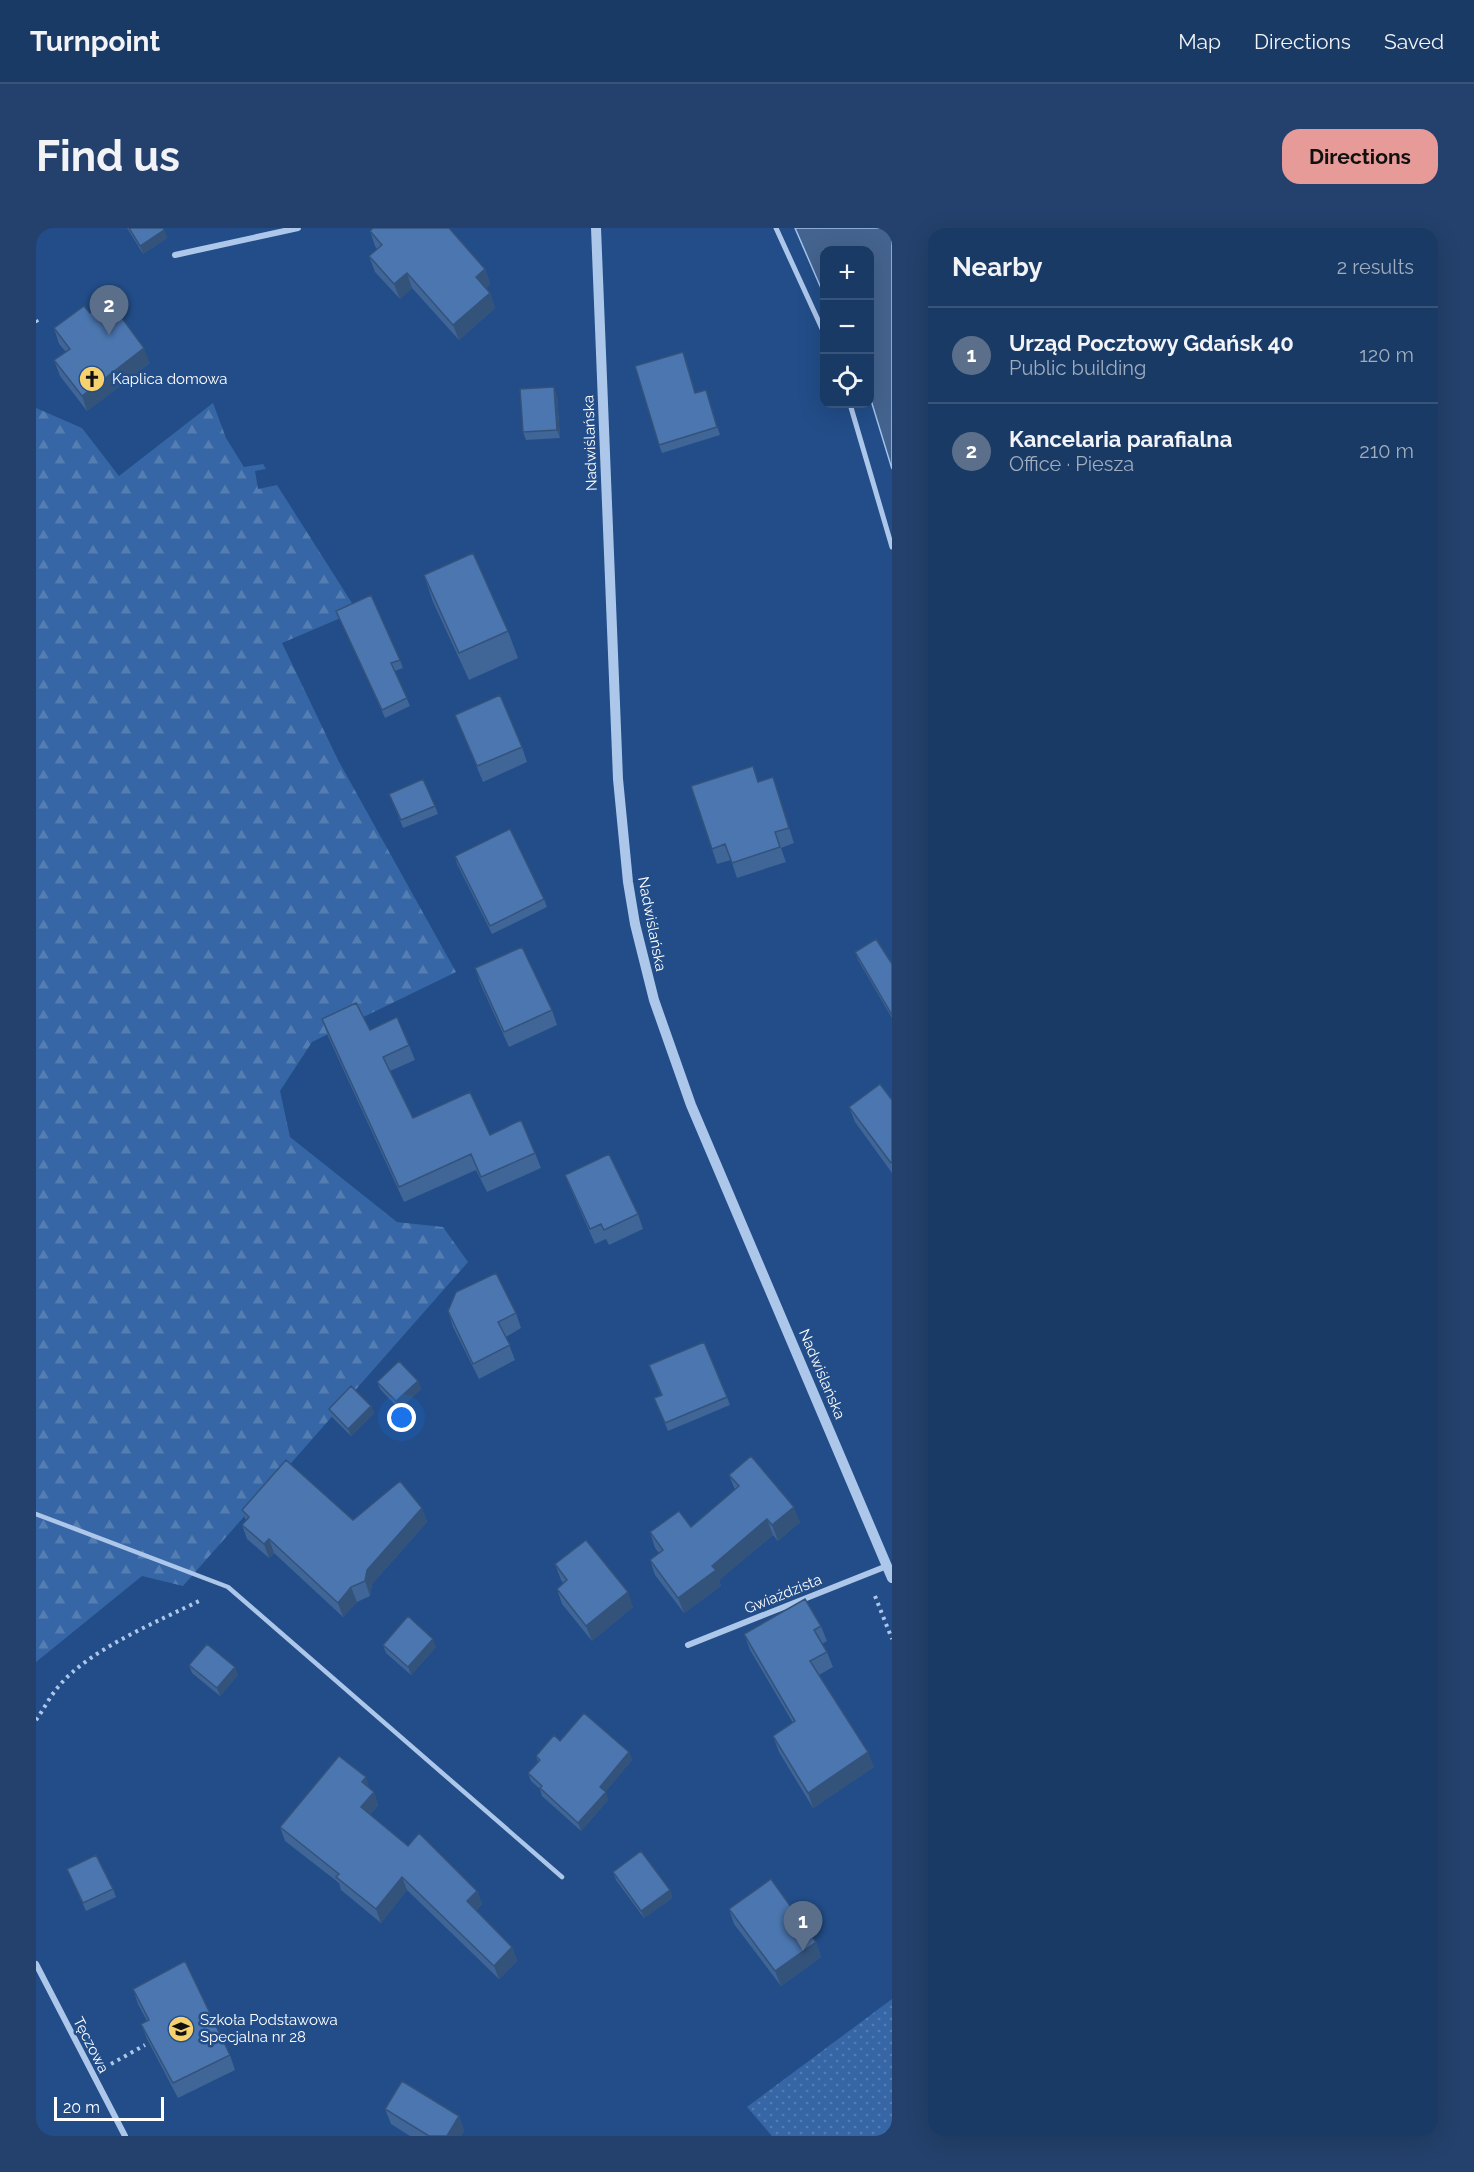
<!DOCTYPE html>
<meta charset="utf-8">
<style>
body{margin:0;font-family:Raleway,sans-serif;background:#23416c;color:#f1f3f6}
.controls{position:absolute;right:18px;top:18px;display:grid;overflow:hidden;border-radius:12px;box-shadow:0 6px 24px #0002}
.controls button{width:54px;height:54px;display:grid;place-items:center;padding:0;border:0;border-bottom:2px solid #38547a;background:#1a3a66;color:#f1f3f6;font:30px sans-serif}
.scale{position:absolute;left:18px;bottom:15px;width:110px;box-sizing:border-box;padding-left:6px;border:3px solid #fff;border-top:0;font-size:16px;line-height:21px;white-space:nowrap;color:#fff;-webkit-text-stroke:4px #224d88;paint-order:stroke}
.you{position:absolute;left:366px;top:1190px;width:21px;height:21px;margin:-15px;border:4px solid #fff;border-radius:50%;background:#1a73e8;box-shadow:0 0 0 9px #1a73e833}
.badge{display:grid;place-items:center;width:39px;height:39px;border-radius:50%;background:#e69b98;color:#fff;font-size:20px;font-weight:700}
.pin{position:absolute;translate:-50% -50px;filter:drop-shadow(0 2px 3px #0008)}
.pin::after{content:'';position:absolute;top:32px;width:21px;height:18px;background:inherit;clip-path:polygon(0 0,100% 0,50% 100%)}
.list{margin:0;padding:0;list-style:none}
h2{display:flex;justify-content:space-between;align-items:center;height:78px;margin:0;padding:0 24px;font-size:26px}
h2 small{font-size:20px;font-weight:400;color:#9fadbf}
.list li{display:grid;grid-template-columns:39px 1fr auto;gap:18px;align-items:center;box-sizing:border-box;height:96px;padding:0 24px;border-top:2px solid #38547a}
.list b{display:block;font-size:22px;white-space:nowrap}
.list p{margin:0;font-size:20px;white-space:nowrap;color:#9fadbf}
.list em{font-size:20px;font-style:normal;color:#9fadbf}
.icon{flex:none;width:33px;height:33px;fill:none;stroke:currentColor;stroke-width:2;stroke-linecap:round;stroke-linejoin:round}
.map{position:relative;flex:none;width:856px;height:1908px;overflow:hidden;border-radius:18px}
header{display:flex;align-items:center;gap:36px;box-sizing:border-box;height:84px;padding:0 30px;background:#1a3a66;border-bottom:2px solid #38547a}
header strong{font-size:28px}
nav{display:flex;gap:33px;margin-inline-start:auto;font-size:21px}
.intro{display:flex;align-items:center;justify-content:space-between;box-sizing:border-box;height:144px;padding:0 36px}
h1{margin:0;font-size:42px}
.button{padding:15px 27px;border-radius:18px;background:#e69b98;color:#111;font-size:21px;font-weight:700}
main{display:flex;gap:36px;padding:0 36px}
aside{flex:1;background:#1a3a66;border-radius:18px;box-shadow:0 6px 24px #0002}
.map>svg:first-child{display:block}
</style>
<header>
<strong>Turnpoint</strong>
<nav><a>Map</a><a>Directions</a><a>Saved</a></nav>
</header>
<div class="intro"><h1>Find us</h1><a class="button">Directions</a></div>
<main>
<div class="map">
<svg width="856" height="1908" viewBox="0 0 856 1908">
<defs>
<pattern id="green-dots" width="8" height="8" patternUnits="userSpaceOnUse" patternTransform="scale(1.5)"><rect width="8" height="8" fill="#3666a5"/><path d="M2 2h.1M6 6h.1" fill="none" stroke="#547db2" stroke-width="1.8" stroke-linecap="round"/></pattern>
<pattern id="forest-firs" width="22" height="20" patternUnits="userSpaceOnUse" patternTransform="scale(1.5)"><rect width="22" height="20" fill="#3666a5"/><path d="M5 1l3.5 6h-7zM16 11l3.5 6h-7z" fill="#547db2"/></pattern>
</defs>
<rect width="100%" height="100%" fill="#224d88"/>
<path fill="url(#green-dots)" d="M856 1771V1908H736L711 1879Z"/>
<path fill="url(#forest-firs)" d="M177 175 190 210 208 239 227 236 230 241 219 243 222 261 241 257 321 383 246 415 302 532 420 744 276 814 244 863 254 909 361 994 407 999 432 1034 147 1358 106 1348 0 1434V180L46 200 83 248Z"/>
<path fill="#44638e" stroke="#a1c2eb" stroke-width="1.5" d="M759 0H856V241L834 169V22H788V67Z"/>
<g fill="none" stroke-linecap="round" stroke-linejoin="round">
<path stroke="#adc7ea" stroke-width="4" stroke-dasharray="3 4.5" stroke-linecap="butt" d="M0 92 2 96
M839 1368 856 1411
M0 1492C8 1481 14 1468 23 1458 52 1422 123 1393 165 1372
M75 1836 109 1817"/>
<path stroke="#adc7ea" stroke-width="4.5" d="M0 1286 192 1359 526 1649"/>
<path stroke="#adc7ea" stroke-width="5" d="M740 0 788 105
M814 176 856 319"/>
<path stroke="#adc7ea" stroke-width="6" d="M139 27 262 0
M652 1417 851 1338
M0 1736 89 1908"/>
<path stroke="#adc7ea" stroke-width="10" d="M560 0 582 551 592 654 599 696 618 772 655 877 856 1350"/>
</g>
<path fill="#406597" d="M91 0H127L131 10 107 26Z
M334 3 449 41 454 56 450 60 454 65 459 80 423 112 376 60 364 71 339 44 333 28 341 21 339 18Z
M54 85 114 135 51 183 24 148 18 132 30 124 23 116 18 100Z
M650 132 659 165 670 162 684 207 626 225 623 217Z
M521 167 524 210 490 212 487 204Z
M388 347 472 403 482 430 433 452 397 374Z
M300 383 364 432 367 440 359 443 374 478 349 490Z
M419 487 486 519 491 534 447 554Z
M737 549 758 615 745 620 750 634 701 650 695 632 681 636 655 558 723 554Z
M353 566 399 578 402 586 367 600Z
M419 628 508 671 511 679 456 706 421 636Z
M819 724 856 736V790L822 732Z
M439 740 516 782 521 797 473 819 444 755Z
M286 791 334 802 373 817 379 832 354 843 377 890 454 907 499 925 505 940 451 964 440 942 368 974 291 806Z
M856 872V945L819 894 813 879Z
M529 947 602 986 607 1001 573 1017 570 1011 559 1016 535 962Z
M412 1083 480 1085 485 1100 470 1109 479 1132 443 1151 417 1099Z
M613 1137 691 1169 694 1177 632 1203 618 1170 625 1167Z
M382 1153 385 1161 363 1181 344 1161 341 1154Z
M335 1178 338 1185 315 1208 296 1189 293 1181Z
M693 1247 764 1294 742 1313 737 1307 683 1352 685 1358 648 1385 619 1347 614 1332 623 1325 619 1320 614 1304 655 1299 699 1262Z
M386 1280 391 1294 336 1356 334 1368 321 1374 307 1389 238 1325 233 1330 211 1311 206 1297 210 1293 206 1282 317 1292Z
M519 1336 597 1379 556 1413 526 1376 521 1361 527 1355 525 1352Z
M785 1398 791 1413 786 1416 791 1424 797 1439 783 1447 838 1539 777 1580 743 1524 737 1508 757 1495 714 1422 708 1406Z
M347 1417 400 1419 375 1447 350 1425Z
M153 1437 202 1447 184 1468 156 1445Z
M524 1513 593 1524 596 1532 569 1564 572 1572 545 1603 506 1568 504 1561 495 1553 492 1545 502 1534 500 1528Z
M334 1560 338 1564 342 1577 334 1587 372 1618 441 1663 446 1676 440 1683 476 1719 481 1733 463 1751 371 1662 345 1695 305 1662 303 1655 249 1613 244 1599Z
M31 1641 77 1661 80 1669 50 1683Z
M577 1644 634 1662 636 1670 608 1690 580 1652Z
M693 1681 780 1714 785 1729 745 1758 698 1696Z
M97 1761 194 1827 199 1842 142 1870 111 1811 105 1796 111 1793 102 1776Z
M349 1881 423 1888 428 1903 425 1908H374L355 1896Z"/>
<path fill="#34537b" d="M128 2 131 10 107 26 104 18Z
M449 41 454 56 446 64 440 49Z
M371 45 376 60 364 71 358 56Z
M454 65 459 80 423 112 417 97Z
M108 120 114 135 51 183 46 168Z
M518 159 521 167 524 210 521 202Z
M382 1153 385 1161 363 1181 360 1173Z
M335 1178 338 1185 315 1208 312 1201Z
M758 1279 764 1294 742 1313 736 1297Z
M386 1280 391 1294 336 1356 334 1368 329 1353 331 1342Z
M731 1291 737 1307 683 1352 685 1358 648 1385 642 1370 676 1338Z
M233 1311 238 1325 233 1330 228 1316Z
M315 1359 321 1374 307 1389 302 1375Z
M592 1364 597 1379 556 1413 550 1398Z
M397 1411 400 1419 375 1447 372 1439Z
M199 1439 202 1447 184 1468 181 1460Z
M593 1524 596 1532 567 1567 564 1559Z
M832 1524 838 1539 777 1580 772 1565Z
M330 1549 334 1562 326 1554Z
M338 1564 342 1577 329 1593 325 1579Z
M570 1564 572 1572 545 1603 542 1595Z
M366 1649 371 1662 345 1695 340 1681Z
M634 1662 636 1670 608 1690 605 1683Z
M441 1663 446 1676 436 1687 431 1673Z
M780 1714 785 1729 745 1758 739 1743Z
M476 1719 481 1733 463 1751 458 1738Z
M423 1888 428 1903 425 1908H411Z"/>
<path fill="#4b76b0" stroke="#34537b" stroke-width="1.5" d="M93 0H127L128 2 104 18Z
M337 0H413L449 41 440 49 454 65 417 97 371 45 358 56 333 28 346 17 334 3Z
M72 71 108 120 46 168 18 132 34 121 18 100 48 78 54 85Z
M647 124 659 165 670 162 681 199 623 217 599 138Z
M518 159 521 202 487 204 484 161Z
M437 325 472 403 423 425 388 347Z
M335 367 364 432 355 435 371 470 346 482 300 383Z
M464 467 486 519 441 538 419 487Z
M717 538 722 554 737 549 753 600 739 604 744 619 696 635 689 616 676 621 655 558Z
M387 551 399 578 365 592 353 566Z
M474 601 508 671 454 698 419 628Z
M840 711 856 736V787L819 724Z
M486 719 516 782 468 804 439 740Z
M320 775 334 802 361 789 373 817 347 829 377 890 434 864 454 907 485 892 499 925 445 949 435 926 363 959 286 791Z
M844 856 856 872V934L855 935 813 879Z
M573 926 602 986 568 1002 565 996 554 1001 529 947Z
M460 1045 480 1085 462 1094 474 1117 437 1136 412 1083 420 1064Z
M668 1114 691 1169 629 1195 618 1170 626 1167 613 1137Z
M363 1133 382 1153 360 1173 341 1154Z
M315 1158 335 1178 312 1201 293 1181Z
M715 1228 758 1279 736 1297 731 1291 676 1338 680 1342 642 1370 614 1332 627 1322 614 1304 643 1283 655 1299 703 1258 693 1247Z
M250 1232 317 1292 364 1253 386 1280 331 1342 329 1353 315 1359 302 1375 233 1311 228 1316 206 1297 213 1289 206 1282Z
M550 1312 592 1364 550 1398 521 1361 531 1352 519 1336Z
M769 1371 785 1398 778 1402 791 1424 774 1433 832 1524 772 1565 737 1508 759 1493 708 1406Z
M372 1388 397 1411 372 1439 347 1417Z
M171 1416 199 1439 181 1460 153 1437Z
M548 1485 593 1524 564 1559 570 1564 542 1595 504 1560 506 1558 492 1545 504 1532 500 1528 518 1507 524 1513Z
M303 1528 330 1549 326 1554 338 1564 325 1579 372 1618 383 1605 441 1663 431 1673 476 1719 458 1738 366 1649 340 1681 300 1649 303 1646 244 1599Z
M605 1623 634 1662 605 1683 577 1644Z
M60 1627 77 1661 47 1675 31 1641Z
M735 1651 780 1714 739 1743 693 1681Z
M149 1733 194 1827 137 1855 105 1796 113 1792 97 1761Z
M366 1853 423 1888 411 1908H393L349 1881Z"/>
<defs>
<g id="church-disc" transform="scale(1.35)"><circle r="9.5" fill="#f6d16e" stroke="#224d88"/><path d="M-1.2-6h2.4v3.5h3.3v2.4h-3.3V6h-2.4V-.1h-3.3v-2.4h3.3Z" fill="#111"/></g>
<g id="school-disc" transform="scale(1.35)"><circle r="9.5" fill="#f6d16e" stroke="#224d88"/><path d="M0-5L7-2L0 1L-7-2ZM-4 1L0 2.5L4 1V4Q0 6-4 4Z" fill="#111"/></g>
</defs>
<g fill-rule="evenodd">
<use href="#church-disc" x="56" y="151"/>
<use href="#school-disc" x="145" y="1801"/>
</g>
<g text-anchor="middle" stroke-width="5" stroke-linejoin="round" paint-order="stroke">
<g font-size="15" fill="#fff" stroke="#224d88" text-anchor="start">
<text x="76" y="156">Kaplica domowa</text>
<text x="164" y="1797">Szkoła Podstawowa<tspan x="164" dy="17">Specjalna nr 28</tspan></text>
</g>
<g font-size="15" fill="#fff" stroke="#224d88">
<text transform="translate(554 215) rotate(-92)" y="5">Nadwiślańska</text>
<text transform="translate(616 696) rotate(79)" y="5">Nadwiślańska</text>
<text transform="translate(786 1146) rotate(67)" y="5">Nadwiślańska</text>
<text transform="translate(747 1366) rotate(-22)" y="5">Gwiaździsta</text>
<text transform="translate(55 1817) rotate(63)" y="5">Tęczowa</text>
</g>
</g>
</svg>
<div class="controls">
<button>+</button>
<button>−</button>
<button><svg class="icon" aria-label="locate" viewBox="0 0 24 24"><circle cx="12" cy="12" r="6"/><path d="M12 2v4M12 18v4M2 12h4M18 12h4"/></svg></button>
</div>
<div class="scale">20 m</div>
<div class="you"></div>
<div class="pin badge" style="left:767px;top:1723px;background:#5c6f8a">1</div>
<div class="pin badge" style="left:73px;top:107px;background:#5c6f8a">2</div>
</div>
<aside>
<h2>Nearby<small>2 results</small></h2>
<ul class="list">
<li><span class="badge" style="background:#5c6f8a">1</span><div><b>Urząd Pocztowy Gdańsk 40</b><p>Public building</p></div><em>120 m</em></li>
<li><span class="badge" style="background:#5c6f8a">2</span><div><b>Kancelaria parafialna</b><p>Office · Piesza</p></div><em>210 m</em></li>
</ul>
</aside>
</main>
